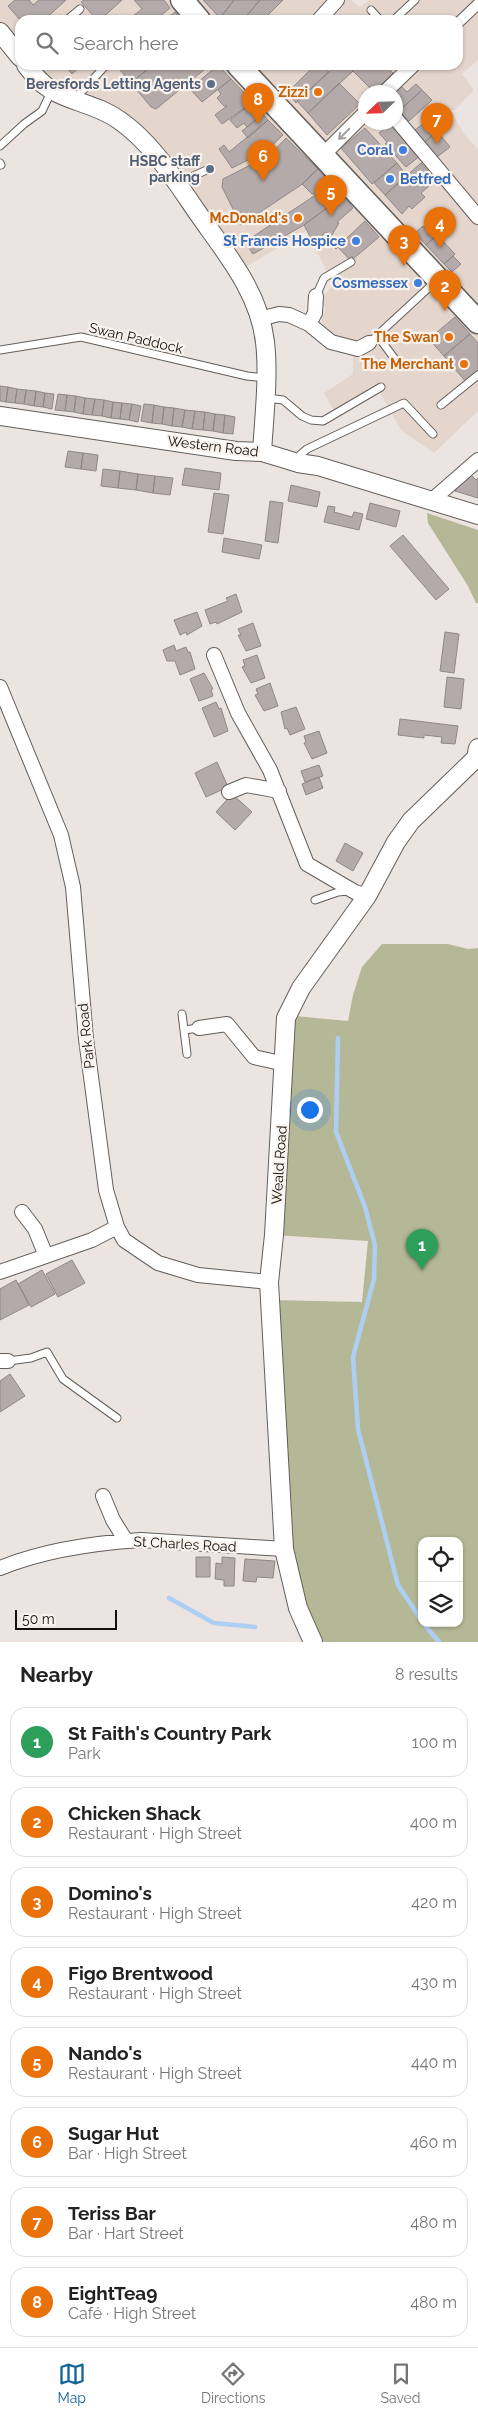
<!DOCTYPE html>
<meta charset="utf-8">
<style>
body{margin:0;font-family:Raleway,sans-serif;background:#f2f2f2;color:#222}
.controls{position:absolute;right:15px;bottom:15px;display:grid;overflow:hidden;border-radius:10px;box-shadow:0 1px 4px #0004}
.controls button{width:45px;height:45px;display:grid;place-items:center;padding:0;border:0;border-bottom:1px solid #e0e0e0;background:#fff;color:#222;font:25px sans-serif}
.compass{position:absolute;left:358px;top:85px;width:45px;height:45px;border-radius:50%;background:#fff;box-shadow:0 1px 4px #0004;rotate:247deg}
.scale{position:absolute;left:15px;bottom:12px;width:102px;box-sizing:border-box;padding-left:5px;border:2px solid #13110f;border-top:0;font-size:14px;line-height:18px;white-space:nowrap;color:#13110f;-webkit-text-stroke:4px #f9f2ed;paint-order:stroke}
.you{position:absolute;left:309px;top:1109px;width:18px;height:18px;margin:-12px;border:4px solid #fff;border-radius:50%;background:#1a73e8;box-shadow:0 0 0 8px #1a73e833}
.badge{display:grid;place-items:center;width:32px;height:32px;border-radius:50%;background:#146597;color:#fff;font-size:16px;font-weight:700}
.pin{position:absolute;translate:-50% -41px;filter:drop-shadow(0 1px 2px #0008)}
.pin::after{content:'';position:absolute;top:26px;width:18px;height:15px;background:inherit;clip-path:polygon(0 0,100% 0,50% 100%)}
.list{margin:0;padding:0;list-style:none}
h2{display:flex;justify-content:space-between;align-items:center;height:65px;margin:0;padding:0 20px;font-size:21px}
h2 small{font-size:16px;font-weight:400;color:#767676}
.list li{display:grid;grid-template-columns:32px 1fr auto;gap:15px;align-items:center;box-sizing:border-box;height:70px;margin:0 10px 10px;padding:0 10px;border:1px solid #e0e0e0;border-radius:15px}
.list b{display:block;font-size:19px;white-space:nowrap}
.list p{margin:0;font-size:16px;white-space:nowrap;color:#767676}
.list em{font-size:16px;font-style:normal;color:#767676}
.icon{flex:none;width:28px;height:28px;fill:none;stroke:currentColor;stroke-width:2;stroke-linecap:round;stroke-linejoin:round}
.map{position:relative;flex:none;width:478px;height:1642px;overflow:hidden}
.search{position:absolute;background:#fff;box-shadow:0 1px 4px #0004;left:15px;right:15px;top:15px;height:55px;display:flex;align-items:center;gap:12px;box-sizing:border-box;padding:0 18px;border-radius:15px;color:#767676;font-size:19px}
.sheet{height:705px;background:#fff}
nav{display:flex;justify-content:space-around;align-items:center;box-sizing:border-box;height:70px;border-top:1px solid #e0e0e0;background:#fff;font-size:14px;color:#767676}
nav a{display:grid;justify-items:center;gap:2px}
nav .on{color:#146597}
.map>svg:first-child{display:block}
</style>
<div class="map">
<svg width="478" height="1642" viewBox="0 0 478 1642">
<rect width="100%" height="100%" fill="#ebe4e0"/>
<path fill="#e4d6cd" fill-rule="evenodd" d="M0 0H351L360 7 369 0H478V60L462 74 474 90 455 110H450L464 134 478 149V411L434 453 401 430 376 386 334 411 324 393 353 374V343L325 331 321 319 326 308 319 300 334 285 306 231 239 271 119 124 26 65H458V20H20V57L0 32ZM366 92H396V122H366Z"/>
<path fill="#b5b896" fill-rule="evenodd" d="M427 513 478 530V603H476L468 586 428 523Z
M382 944H448L468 949 478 948V1642H313L298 1608 270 1300 362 1302 368 1241 274 1235 295 1016 348 1021 353 995 362 967ZM422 1541H459V1623H422Z"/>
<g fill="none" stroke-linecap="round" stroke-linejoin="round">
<path stroke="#aecff4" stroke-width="4.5" d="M338 1038 336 1132 365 1207 375 1245 374 1279 353 1357 358 1429 398 1585 422 1621
M169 1598 214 1623 255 1627
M423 1623 439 1642"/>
</g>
<path fill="#b3aaa9" stroke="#908887" d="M15 0H29L33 5 39 0H66L44 20H20L8 6Z
M84 0H122L100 20H97L81 2Z
M134 0H164L170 8 155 20H128L142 9Z
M203 0H234L220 18Z
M234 0H260L243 20H222L220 18Z
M260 0H283L268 15 270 20H243Z
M175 12 182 20H165Z
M64 65H82L72 74Z
M116 65H153L131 83Z
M153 65H210L156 109 151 107 131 83Z
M218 65 231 79 202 102 190 89Z
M309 65H322L329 72 296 103 287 93 311 69Z
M336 65H350L353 71 308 113 297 101Z
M359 65H385L393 73 374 92 353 71Z
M231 79 253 102 222 124 215 115 227 106H224L217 98 221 94 218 90Z
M339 83 360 104 327 135 308 113Z
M416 84 422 90 398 112 396 110V92H392L400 85 407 92Z
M422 90 432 100 409 121 399 111Z
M253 102 263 114 247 127 244 123 237 128 230 120Z
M263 114 268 120 248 138 242 131Z
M432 117 441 128 425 142 415 130Z
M268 120 283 135 266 151 232 168 219 149 224 145 229 152Z
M392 123 420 156 406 167 385 144 387 142 379 133Z
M365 128 397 163 372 184 341 148Z
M437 131 450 147 437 157 425 142Z
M286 138 318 169 301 185 241 225 222 187 223 179 270 155Z
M397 163 407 176 385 195 374 183Z
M421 163 436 180 421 193 425 197 412 209 409 206 402 214 385 195Z
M318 169 329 182 317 194H312L302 184Z
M329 182 343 196 304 225 253 254 245 242 317 194Z
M343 196 353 208 337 222 339 223 332 235 325 232 320 239 313 242 304 225Z
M365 221 379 237 353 259 352 256 349 259 338 247 336 249 332 245 347 238Z
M423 226 429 232 432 229 437 235 426 245 415 233Z
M437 235 455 254 444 264 426 245Z
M453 256 461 264 452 272 444 264Z
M455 317 470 334 444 356 429 339Z
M470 334 478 343V371L466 382 444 356Z
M0 386 8 387 6 402 0 401Z
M8 387 17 389 15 403 6 402Z
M17 389 26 390 24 404 15 403Z
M26 390 36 391 34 406 24 404Z
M36 391 45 393 43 407 34 406Z
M45 393 54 394 52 409 43 407Z
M58 394 67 395 65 411 55 410Z
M67 395 76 396 74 412 65 411Z
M76 396 85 398 83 414 74 412Z
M85 398 95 399 92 415 83 414Z
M95 399 104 400 102 416 92 415Z
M104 400 113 402 111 418 102 416Z
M113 402 122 403 120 419 111 418Z
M122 403 132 404 129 420 120 419Z
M132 404 141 406 138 422 129 420Z
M144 404 154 405 152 423 141 421Z
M154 405 164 407 162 424 152 423Z
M164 407 174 408 172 426 162 424Z
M174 408 185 410 182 427 172 426Z
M185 410 195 411 192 429 182 427Z
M195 411 205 412 203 430 192 429Z
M205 412 215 414 213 431 203 430Z
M215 414 225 415 223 433 213 431Z
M225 415 235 417 233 434 223 433Z
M68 451 83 453 81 469 65 467Z
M83 453 98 455 96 471 81 469Z
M185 468 221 473 219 490 182 485Z
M103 469 120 471 118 488 101 486Z
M120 471 138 474 136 490 118 488Z
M469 473 476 480 478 478V498L455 491Z
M138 474 155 476 153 493 136 490Z
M155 476 173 478 170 495 153 493Z
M291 485 320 492 317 507 288 501Z
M214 493 229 495 223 534 208 532Z
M270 501 283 503 278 543 265 541Z
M370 503 400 511 396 527 366 519Z
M328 506 335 507 334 512 352 517 354 512 363 514 359 530 324 522Z
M403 535 449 589 436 600 390 546Z
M224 538 262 545 259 559 222 552Z
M236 594 242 612 217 624 216 622 210 624 205 610 228 601 226 598Z
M197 612 202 626 187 635 186 632 180 635 174 620Z
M253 623 261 646 246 651 238 635H241L238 629Z
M445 632 459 634 454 673 440 671Z
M174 645 176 651 186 647 188 652H190L195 669 180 675 175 661H167L163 650Z
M257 655 265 678 251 683 242 667 245 666 243 660Z
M204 673 213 689 211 690 213 696 199 701 190 679Z
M447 677 464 679 461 709 444 707Z
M270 683 278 706 264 711 255 695 258 694 256 689Z
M216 702 219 709 221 708 228 731 214 737 202 708Z
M296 707 305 729 290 735 287 728 285 729 281 712Z
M400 719 458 726 455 744 441 743 442 737 424 735V738L398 735Z
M319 731 327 753 312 759 304 743 306 742 304 736Z
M217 762 228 787 206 797 195 773Z
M319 765 323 776 305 782 301 771Z
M319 777 323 788 306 795 302 784Z
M232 794 252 812 235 830 216 812Z
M345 843 363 853 353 871 336 861Z
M72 1260 85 1283 58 1297 46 1274Z
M42 1270 55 1294 31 1307 18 1284Z
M16 1280 29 1305 0 1320V1289Z
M10 1374 25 1396 0 1412V1381Z
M196 1557H210V1577H196Z
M222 1557 235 1558 234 1586H224V1580L215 1579 216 1563 222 1564Z
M245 1559 275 1561 273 1578 257 1577 256 1582 243 1581Z"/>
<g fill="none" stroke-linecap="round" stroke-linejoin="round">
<g stroke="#645e5a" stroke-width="9">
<path id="service" d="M371 10 380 20
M67 20 80 9
M394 20 399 15
M404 20 399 15 415 0
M75 99 106 65
M0 146 24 124 42 111 52 90
M0 163 1 165
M178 183 211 168
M316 296 324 278 351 262
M377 335 400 366
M369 343 436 281
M0 350 81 337 247 376 265 378
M267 398 283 400 302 416 311 420 323 421 381 387
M441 405 478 375
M298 463 300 455 307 449 404 403 433 434
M315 900 338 892 349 891
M182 1014 184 1030 199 1028
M184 1030 187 1054
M8 1361 31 1358 47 1352 63 1379 117 1418"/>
</g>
<g stroke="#645e5a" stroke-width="12">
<path id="pedestrian" d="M458 23 478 4"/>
</g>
<g stroke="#645e5a" stroke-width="16">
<path id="minor" d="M319 20 337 0
M385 92 413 65
M396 119 478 217
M322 156 366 112
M259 319 279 314 289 315 309 324 331 342 358 349 369 343
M309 324 315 313 316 296
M431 501 478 460
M214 655 238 713 270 770 307 864 355 892 367 896
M0 687 61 835 73 887 86 1039 106 1190 117 1227 124 1240 158 1263 198 1275 269 1282
M229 792 246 785 279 791
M199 1028 227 1024 254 1057 285 1064
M22 1212 35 1229 46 1256
M0 1272 92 1240 117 1227
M0 1361H8
M103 1496 113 1520 126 1541
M0 1568C44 1550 94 1543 141 1540L284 1549"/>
</g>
<g stroke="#645e5a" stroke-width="20">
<path id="tertiary" d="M0 32 20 57
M26 65C33 74 40 83 50 89 70 102 97 104 119 120 151 142 173 177 195 209 223 250 259 290 265 342 269 375 264 419 262 452
M0 416 236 451 262 452 298 463 318 466 478 515
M313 1642 298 1608 284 1549 269 1282 274 1235 286 1018 301 988 367 896 396 842 411 821 476 758 478 748"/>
</g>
<g stroke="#645e5a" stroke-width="25">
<path id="primary" d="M182 0 199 20
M238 65 478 322"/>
</g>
<use href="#service" stroke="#fff" stroke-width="7"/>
<use href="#pedestrian" stroke="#fff" stroke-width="10"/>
<use href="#minor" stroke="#fff" stroke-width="14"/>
<use href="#tertiary" stroke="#fff" stroke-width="18"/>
<use href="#primary" stroke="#fff" stroke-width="22"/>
</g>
<defs><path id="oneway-shaft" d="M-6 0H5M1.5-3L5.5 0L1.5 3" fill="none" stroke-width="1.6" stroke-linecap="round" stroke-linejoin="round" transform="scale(1.25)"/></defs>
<use stroke="#a1a09f" href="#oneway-shaft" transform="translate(344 134) rotate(135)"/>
<g fill="#5c6f8a" stroke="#f9f2ed" stroke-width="2">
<circle cx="211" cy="84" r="5"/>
<circle cx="210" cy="169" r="5"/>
</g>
<g fill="#e8710a" stroke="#f9f2ed" stroke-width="2">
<circle cx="318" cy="92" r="5"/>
<circle cx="298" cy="218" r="5"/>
<circle cx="449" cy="337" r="5"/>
<circle cx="464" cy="364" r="5"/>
</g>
<g fill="#3f7fe0" stroke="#f9f2ed" stroke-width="2">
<circle cx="403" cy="150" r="5"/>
<circle cx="390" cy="179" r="5"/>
<circle cx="356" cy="241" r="5"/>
<circle cx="418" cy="283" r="5"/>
</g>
<g text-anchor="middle" stroke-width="4.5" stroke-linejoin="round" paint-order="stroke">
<g font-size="14" font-weight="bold" fill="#4e5e75" stroke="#f9f2ed" text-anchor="end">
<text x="201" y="89">Beresfords Letting Agents</text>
<text x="200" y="166">HSBC staff<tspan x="200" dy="16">parking</tspan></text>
</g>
<g font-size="14" font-weight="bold" fill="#c56008" stroke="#f9f2ed" text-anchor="end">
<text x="308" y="97">Zizzi</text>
<text x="288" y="223">McDonald's</text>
<text x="439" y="342">The Swan</text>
<text x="454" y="369">The Merchant</text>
</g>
<g font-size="14" font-weight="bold" fill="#366cbe" stroke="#f9f2ed" text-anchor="end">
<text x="393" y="155">Coral</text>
<text x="400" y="184" text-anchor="start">Betfred</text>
<text x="346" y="246">St Francis Hospice</text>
<text x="408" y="288">Cosmessex</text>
</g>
<g font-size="14" fill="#13110f" stroke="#f9f2ed">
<text transform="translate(136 338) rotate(13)" y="5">Swan Paddock</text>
<text transform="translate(213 446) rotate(7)" y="5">Western Road</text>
<text transform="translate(86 1036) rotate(-96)" y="5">Park Road</text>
<text transform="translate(279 1165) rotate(-86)" y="5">Weald Road</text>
<text transform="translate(185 1544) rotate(3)" y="5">St Charles Road</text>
</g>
</g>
</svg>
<div class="controls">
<button><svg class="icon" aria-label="locate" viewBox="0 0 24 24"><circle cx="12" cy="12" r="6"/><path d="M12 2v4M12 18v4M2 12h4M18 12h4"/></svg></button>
<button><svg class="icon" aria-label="layers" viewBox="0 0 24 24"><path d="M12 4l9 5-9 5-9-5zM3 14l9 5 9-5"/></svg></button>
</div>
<svg class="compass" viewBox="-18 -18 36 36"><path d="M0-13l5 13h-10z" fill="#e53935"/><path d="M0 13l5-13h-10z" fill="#767676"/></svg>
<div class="scale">50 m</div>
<div class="you"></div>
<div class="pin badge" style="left:422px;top:1270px;background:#2e9e5b">1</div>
<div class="pin badge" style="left:445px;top:311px;background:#e8710a">2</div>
<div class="pin badge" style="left:404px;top:266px;background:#e8710a">3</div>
<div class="pin badge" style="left:440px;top:248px;background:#e8710a">4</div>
<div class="pin badge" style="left:331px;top:216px;background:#e8710a">5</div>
<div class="pin badge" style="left:263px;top:181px;background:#e8710a">6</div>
<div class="pin badge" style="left:437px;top:144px;background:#e8710a">7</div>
<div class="pin badge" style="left:258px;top:124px;background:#e8710a">8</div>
<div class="search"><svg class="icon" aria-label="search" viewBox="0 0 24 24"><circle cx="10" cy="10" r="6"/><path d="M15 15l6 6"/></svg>Search here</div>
</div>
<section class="sheet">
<h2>Nearby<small>8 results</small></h2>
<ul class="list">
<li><span class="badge" style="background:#2e9e5b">1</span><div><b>St Faith's Country Park</b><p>Park</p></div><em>100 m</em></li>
<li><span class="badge" style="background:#e8710a">2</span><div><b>Chicken Shack</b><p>Restaurant · High Street</p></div><em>400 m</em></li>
<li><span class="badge" style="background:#e8710a">3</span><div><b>Domino's</b><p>Restaurant · High Street</p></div><em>420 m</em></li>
<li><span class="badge" style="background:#e8710a">4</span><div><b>Figo Brentwood</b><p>Restaurant · High Street</p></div><em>430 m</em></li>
<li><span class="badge" style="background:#e8710a">5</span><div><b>Nando's</b><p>Restaurant · High Street</p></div><em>440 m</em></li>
<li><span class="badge" style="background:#e8710a">6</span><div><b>Sugar Hut</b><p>Bar · High Street</p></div><em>460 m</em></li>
<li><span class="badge" style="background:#e8710a">7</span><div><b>Teriss Bar</b><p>Bar · Hart Street</p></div><em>480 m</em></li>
<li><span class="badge" style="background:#e8710a">8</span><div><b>EightTea9</b><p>Café · High Street</p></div><em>480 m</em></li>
</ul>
</section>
<nav>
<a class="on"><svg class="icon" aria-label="map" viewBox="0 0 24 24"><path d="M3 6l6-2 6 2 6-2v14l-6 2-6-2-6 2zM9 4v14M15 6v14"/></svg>Map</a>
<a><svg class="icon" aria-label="directions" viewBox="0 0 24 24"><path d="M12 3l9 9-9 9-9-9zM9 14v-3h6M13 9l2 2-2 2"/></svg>Directions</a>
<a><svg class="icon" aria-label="saved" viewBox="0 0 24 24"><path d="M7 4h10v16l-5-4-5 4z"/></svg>Saved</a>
</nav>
